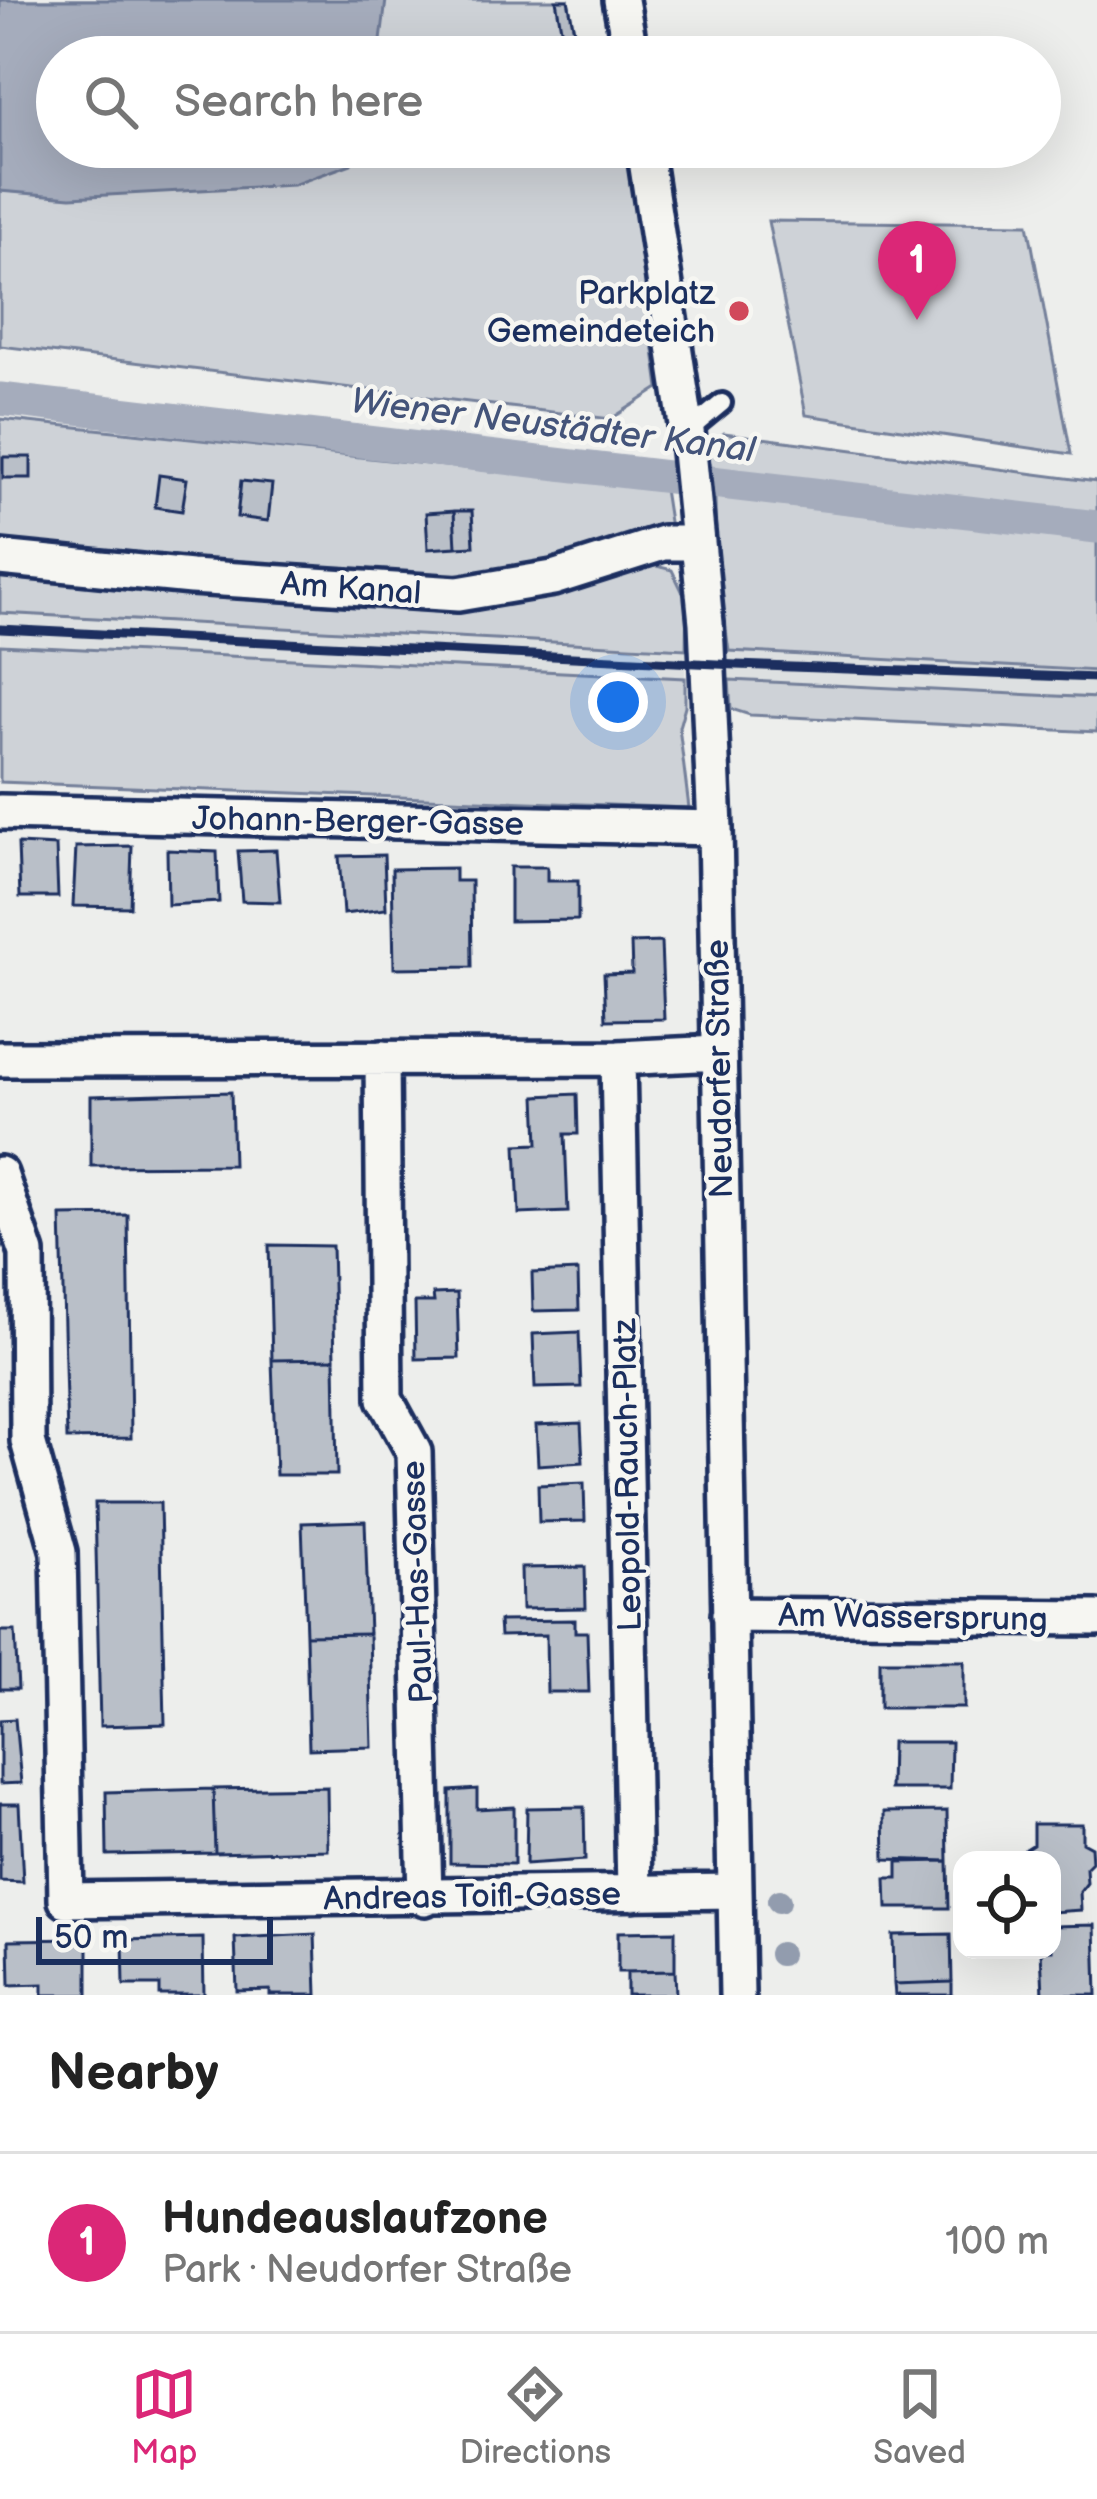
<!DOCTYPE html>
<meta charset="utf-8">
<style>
body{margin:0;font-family:"Balsamiq Sans",sans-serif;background:#f6f6f6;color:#222}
.controls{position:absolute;right:36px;bottom:36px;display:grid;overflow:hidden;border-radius:24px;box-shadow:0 12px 48px #0002}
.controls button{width:108px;height:108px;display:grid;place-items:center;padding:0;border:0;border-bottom:3px solid #e0e0e0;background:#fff;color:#222;font:60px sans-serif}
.scale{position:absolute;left:36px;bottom:30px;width:237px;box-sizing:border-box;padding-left:12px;border:6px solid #1b2f5e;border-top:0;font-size:33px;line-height:42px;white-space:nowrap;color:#1b2f5e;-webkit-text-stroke:9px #f6f6f2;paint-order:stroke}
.you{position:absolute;left:618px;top:702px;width:42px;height:42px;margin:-30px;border:9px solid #fff;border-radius:50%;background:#1a73e8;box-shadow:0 0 0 18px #1a73e833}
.badge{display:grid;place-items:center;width:78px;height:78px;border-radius:50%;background:#db2777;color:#fff;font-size:39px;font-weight:700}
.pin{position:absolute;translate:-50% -99px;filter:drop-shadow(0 3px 6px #0008)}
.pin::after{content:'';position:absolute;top:63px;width:42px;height:36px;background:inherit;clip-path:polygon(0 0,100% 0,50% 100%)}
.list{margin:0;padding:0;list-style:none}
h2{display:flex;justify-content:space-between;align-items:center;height:156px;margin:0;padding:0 48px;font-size:51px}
h2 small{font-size:39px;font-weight:400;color:#767676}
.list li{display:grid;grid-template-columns:78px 1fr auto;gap:36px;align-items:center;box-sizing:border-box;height:180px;padding:0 48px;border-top:3px solid #e0e0e0}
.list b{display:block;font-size:45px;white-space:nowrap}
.list p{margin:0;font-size:39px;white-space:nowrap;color:#767676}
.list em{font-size:39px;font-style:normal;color:#767676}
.icon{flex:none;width:66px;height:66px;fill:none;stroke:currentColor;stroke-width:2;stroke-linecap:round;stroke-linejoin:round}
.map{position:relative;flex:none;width:1097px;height:1995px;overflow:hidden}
.search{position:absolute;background:#fff;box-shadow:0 12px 48px #0002;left:36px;right:36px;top:36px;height:132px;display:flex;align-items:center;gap:30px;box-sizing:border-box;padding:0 42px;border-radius:66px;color:#767676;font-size:45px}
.sheet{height:336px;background:#fff}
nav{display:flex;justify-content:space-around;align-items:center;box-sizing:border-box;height:168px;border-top:3px solid #e0e0e0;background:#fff;font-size:33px;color:#767676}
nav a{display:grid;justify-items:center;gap:6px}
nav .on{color:#db2777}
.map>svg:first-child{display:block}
</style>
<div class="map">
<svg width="1097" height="1995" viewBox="0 0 1097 1995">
<rect width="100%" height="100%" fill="#edeeec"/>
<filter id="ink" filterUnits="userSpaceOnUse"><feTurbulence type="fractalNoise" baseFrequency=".00833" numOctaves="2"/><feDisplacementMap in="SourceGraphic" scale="24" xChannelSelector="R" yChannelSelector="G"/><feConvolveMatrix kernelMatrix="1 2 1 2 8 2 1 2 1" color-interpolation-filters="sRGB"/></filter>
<g filter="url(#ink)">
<path fill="#dde0e1" d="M0 613 686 649 685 678 0 645Z
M729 651 1097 671V698L729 680Z"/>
<path fill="#ced2d7" stroke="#74809a" stroke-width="3" d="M0 0H568L579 57H57V147H627L659 388 611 419 0 346Z
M768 221 1028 224 1071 454 806 415Z
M0 419 664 489 670 528 641 562 672 570 687 601 686 649 0 613Z
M724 433 1097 482V671L729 651 716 560 715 499 708 448Z
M0 645 685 678V706L679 727 689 808 0 782Z
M729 680 1097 698V732L750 715 731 709Z"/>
<path fill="#a5acbc" stroke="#6e7a96" stroke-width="3" d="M0 0H386L379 57H57V147H357L351 164 293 185 71 197 0 191Z"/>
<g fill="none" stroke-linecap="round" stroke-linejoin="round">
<path stroke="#a5acbc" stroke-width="33" d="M0 399 1097 527"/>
</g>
<path fill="#b9bfc8" stroke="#1b2f5e" stroke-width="3" d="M556 0H568L579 57H566Z
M3 457H31V478H3Z
M159 475 187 479 182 511 155 507Z
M241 481 272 484 268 521 237 517Z
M454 511 456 547 428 549 426 513Z
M454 511H472L474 546 456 547Z
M18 844 56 846 58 897H20Z
M132 846 130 907 73 906 76 847Z
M167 850 217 852 219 902 168 905Z
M276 850 280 902 242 901 238 851Z
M384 855 386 909 343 914 339 856Z
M510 867H547V881H578V920L510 921Z
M455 868V881H471L472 967 394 968 392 869Z
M661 942 664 1019 606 1020 604 974 632 973 631 943Z
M231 1092 233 1165 91 1166V1096Z
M577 1094 578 1134H565L568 1212 519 1214 516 1145 538 1144 536 1096Z
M128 1215 131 1438 67 1439 61 1216Z
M269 1245 332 1246 335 1359 272 1360Z
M578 1271 579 1310 533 1311 532 1273Z
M457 1293 459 1358 416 1359 415 1302H434L433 1294Z
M579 1332 581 1387 535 1388 533 1334Z
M335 1359 337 1475H276L272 1360Z
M581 1423 583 1462 538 1465 536 1425Z
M584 1483 585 1521 539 1522 538 1485Z
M95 1503H160L165 1724 100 1726Z
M365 1521 369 1634 306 1635 302 1523Z
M585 1567 586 1608 522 1609 521 1568Z
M575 1620V1632H587L589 1692H547L546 1635 500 1636 499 1621Z
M0 1631H15L18 1689H0Z
M369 1634 372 1747 309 1749 306 1635Z
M880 1661H964V1708H880Z
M15 1719 21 1783 0 1784V1720Z
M891 1742H951L950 1789H890Z
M327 1787 328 1850 215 1853 213 1789Z
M213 1789 215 1853 107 1855 106 1792Z
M477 1789V1809L514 1807V1864L450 1863V1791Z
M0 1804H19L23 1882 0 1881Z
M584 1807 585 1860 526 1864 527 1808Z
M947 1811 948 1861 885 1859 884 1812Z
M1033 1824H1082V1842L1091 1847 1092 1862 1086 1868 1087 1883 1080 1892 1081 1910 1052 1912V1860H1026L1025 1849 1033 1844Z
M948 1861 949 1908H887L886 1878H898V1862Z
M1095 1925 1097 1995H1043L1041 1950H1052V1926Z
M675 1931V1971L618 1972V1932Z
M315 1934 317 1995H270V1990L237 1991 235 1938Z
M951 1934 952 1982 894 1984 893 1935Z
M203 1938 204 1995H160V1985H124L123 1940Z
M88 1939V1995H43V1984L10 1985 9 1940Z
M675 1971 676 1995H627V1972Z
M952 1982V1995H895L894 1984Z"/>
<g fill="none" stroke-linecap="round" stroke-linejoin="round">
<g stroke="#1b2f5e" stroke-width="26">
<path id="service" d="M688 431 722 403"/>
</g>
<g stroke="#1b2f5e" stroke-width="42">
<path id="minor" d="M621 0 631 57
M644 147 687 431 706 623 715 828 737 1995
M0 558 191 577 458 594 553 578 663 543H695
M0 812 715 828
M382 1058 385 1399 414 1452 425 1898
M618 1058 634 1893
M0 1059 618 1058 718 1053
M0 1174 27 1253 28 1441 59 1552 66 1900 735 1891
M729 1615 1097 1618"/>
</g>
<use href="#service" stroke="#f6f6f2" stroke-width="16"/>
<use href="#minor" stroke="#f6f6f2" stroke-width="33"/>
<path stroke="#1b2f5e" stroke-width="9" d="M0 629 737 665 1097 678"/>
</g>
<g fill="#929cae">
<circle cx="779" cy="1901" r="12"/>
<circle cx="780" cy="1954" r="12"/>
</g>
</g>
<circle fill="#d1495b" stroke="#f6f6f2" stroke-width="4.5" cx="739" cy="311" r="12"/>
<g text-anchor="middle" stroke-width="9" stroke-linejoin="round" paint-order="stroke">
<g font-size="33" fill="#1b2f5e" stroke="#f6f6f2" text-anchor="end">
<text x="715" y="304">Parkplatz<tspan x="715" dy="38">Gemeindeteich</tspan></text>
</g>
<g font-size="33" fill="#1b2f5e" stroke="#f6f6f2">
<text transform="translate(351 587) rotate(4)" y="12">Am Kanal</text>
<text transform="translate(358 820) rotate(1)" y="12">Johann-Berger-Gasse</text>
<text transform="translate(718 1069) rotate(-91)" y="12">Neudorfer Straße</text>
<text transform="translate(626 1475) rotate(-91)" y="12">Leopold-Rauch-Platz</text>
<text transform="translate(416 1582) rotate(-92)" y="12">Paul-Has-Gasse</text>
<text transform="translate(913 1616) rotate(1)" y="12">Am Wassersprung</text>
<text transform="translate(472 1895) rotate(-1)" y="12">Andreas Toifl-Gasse</text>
</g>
<g font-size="36" font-style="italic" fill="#44547a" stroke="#f6f6f2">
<text transform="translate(553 424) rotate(7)" y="13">Wiener Neustädter Kanal</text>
</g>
</g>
</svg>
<div class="controls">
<button><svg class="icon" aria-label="locate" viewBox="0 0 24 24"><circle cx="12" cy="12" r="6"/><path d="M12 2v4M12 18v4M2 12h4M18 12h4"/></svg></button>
</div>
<div class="scale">50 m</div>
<div class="you"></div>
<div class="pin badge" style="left:917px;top:320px">1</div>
<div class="search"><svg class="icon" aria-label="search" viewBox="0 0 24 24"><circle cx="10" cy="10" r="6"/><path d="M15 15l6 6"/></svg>Search here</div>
</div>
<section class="sheet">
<h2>Nearby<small></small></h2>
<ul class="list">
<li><span class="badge">1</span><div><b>Hundeauslaufzone</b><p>Park · Neudorfer Straße</p></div><em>100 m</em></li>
</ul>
</section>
<nav>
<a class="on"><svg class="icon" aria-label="map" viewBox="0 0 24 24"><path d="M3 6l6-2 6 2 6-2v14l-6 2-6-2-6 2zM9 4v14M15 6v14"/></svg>Map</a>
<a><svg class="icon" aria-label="directions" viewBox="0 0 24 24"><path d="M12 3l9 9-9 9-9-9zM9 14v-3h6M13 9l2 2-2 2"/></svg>Directions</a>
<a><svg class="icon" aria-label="saved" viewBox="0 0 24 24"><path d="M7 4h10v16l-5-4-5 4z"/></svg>Saved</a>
</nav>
